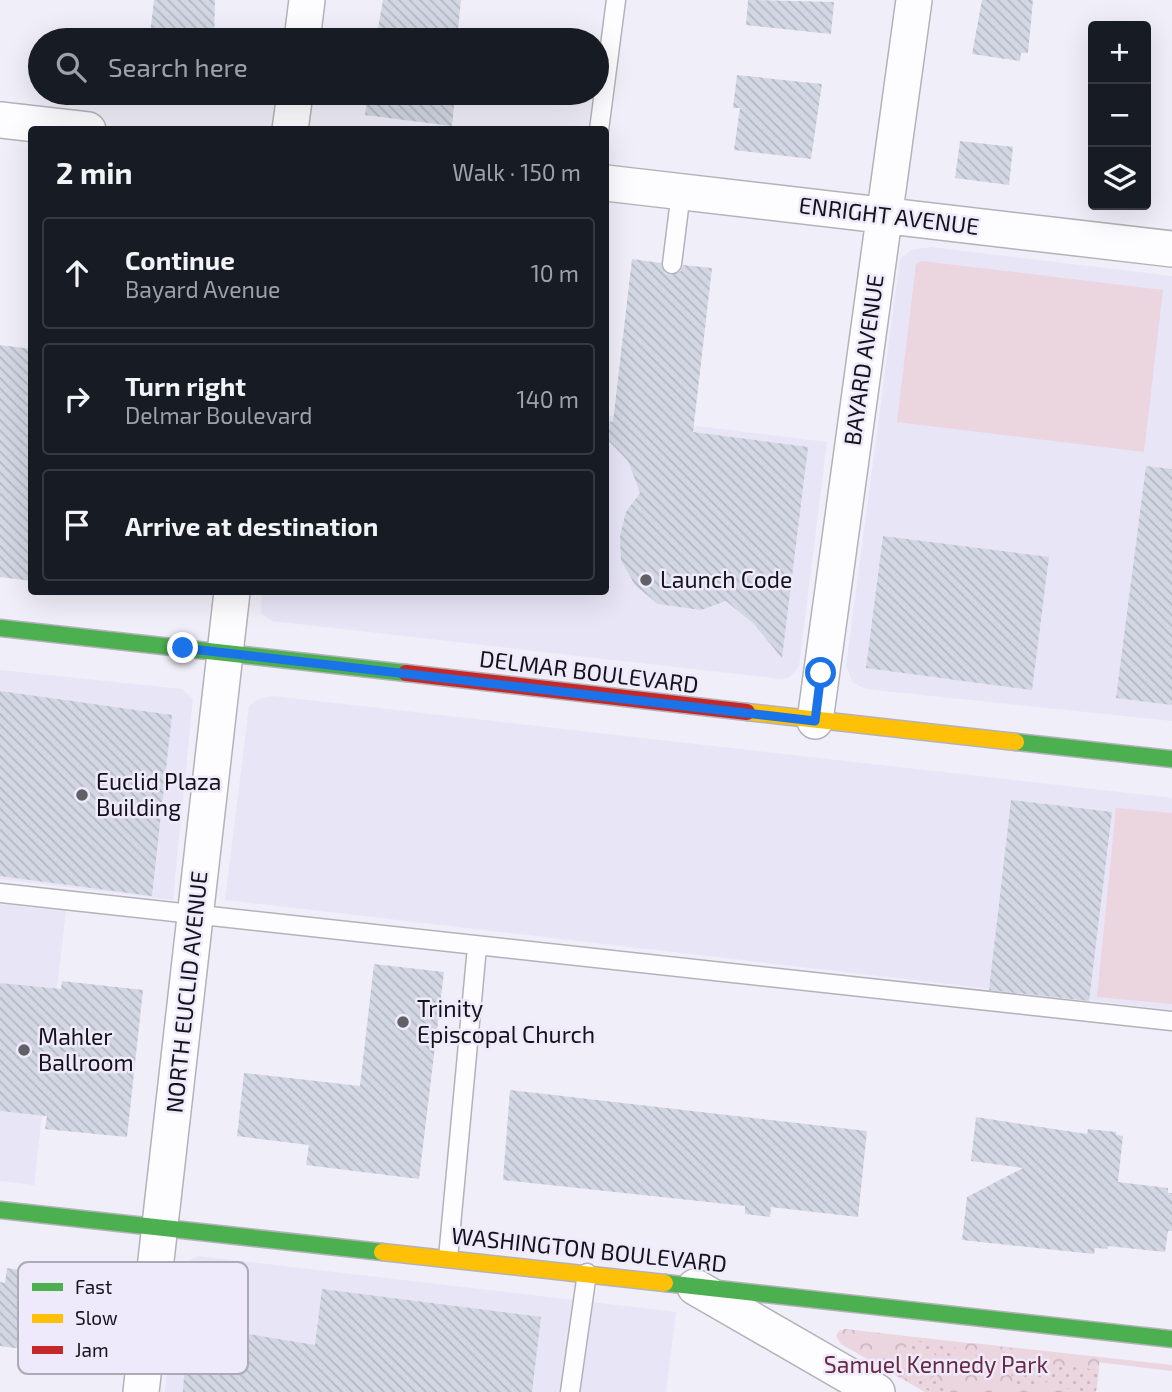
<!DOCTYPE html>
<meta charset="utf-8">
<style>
body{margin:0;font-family:"Exo 2",sans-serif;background:#242831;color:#f1f3f6}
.controls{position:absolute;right:21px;top:21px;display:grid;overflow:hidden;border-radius:7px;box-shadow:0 7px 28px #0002}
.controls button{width:63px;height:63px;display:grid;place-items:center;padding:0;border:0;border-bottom:2px solid #363941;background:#171b24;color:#f1f3f6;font:35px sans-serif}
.stop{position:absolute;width:21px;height:21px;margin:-16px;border:5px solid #1a73e8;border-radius:50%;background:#fff}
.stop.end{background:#1a73e8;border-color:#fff;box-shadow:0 2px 7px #0008}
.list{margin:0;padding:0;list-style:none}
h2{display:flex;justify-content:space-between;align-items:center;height:91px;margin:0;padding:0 28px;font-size:30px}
h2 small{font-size:23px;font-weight:400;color:#9ea1a6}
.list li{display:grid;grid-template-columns:46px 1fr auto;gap:21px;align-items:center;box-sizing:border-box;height:112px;margin:0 14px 14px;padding:0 14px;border:2px solid #363941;border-radius:7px}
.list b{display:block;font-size:26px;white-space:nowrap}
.list p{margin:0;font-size:23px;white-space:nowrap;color:#9ea1a6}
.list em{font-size:23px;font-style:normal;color:#9ea1a6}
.icon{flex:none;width:38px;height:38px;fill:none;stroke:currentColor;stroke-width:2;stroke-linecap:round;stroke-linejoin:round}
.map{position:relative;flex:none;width:1172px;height:1392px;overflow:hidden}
.search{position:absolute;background:#171b24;box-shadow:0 7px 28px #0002;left:28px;top:28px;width:581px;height:77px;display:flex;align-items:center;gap:18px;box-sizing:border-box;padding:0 24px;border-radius:38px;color:#9ea1a6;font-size:26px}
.panel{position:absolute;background:#171b24;box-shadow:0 7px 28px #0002;left:28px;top:126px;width:581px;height:469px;border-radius:7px}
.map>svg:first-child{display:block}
</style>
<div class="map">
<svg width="1172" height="1392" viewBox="0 0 1172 1392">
<defs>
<pattern id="forest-crowns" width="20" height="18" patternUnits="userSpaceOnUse" patternTransform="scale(1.75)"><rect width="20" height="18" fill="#ebd5df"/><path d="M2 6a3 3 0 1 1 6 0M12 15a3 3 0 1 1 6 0" fill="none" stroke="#c9b6bf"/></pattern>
<pattern id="garden-dots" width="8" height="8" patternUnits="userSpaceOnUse" patternTransform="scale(1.75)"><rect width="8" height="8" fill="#ebd5df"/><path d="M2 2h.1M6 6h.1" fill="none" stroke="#c9b6bf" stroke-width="1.8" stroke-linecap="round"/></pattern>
<pattern id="building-back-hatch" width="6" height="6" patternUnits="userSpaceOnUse" patternTransform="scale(1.75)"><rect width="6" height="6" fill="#d3d7e3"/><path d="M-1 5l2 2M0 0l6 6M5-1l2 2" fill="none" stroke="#b4b8c2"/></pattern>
</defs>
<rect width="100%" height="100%" fill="#f0eef8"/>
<path fill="#e8e5f7" d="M931 247 1172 276V721L866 689 853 683 846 666 900 259 911 250Z
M606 415 827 442 799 666 790 677 781 679 272 621 261 613 262 592H606Z
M0 670 182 689 193 699 173 900 0 879Z
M273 696 1172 798V1010L225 900 249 706 258 699Z
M0 904 66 911 34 1185 0 1181Z
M198 1256 676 1312 666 1392H165L179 1272 188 1261Z"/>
<path fill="#ebd5df" d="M922 261 1163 290 1144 452 897 422 916 264Z
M1116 808 1172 813V1004L1097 997Z
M972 1343 1172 1365V1371L971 1347Z"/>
<path fill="url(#forest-crowns)" d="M845 1329 1100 1358 1096 1392H925L841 1344 836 1336 839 1331Z"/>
<path fill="url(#garden-dots)" d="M909 1340 952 1344 958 1353 940 1362C931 1343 919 1351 904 1351Z
M972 1355 1099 1370 1096 1392C1090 1392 1079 1392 1074 1392 1058 1384 1051 1373 1035 1391L1026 1381 1018 1386 1004 1362 971 1376 962 1361Z
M901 1364 915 1380 928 1381 936 1374 947 1392H931L902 1376Z"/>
<path fill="url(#building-back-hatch)" d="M154 0H215L214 40H157L158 35 150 34Z
M383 0H461L457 40H376Z
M748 0 834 2 831 34 746 25Z
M982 0H1033L1028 53H1021L1020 61 972 54Z
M737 75 822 84 811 159 734 150 740 108H733Z
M368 93 455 96 452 126 365 115Z
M960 141 1013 147 1009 185 955 178Z
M632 259 661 263 665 273 671 275 681 271 683 265 712 268 693 432 808 447 782 658 753 623 726 601 701 610 658 604 635 585 621 560 620 536 626 512 640 493 628 461 606 438V421L613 422Z
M0 345 32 349V581L0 577Z
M1146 466 1172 469V705L1116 698Z
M883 536 1049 557 1032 690 866 668Z
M0 691 172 715 152 896 0 876Z
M1011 800 1112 812 1089 1001 989 990Z
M374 964 444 972 419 1179 306 1165 309 1145 237 1136 244 1073 360 1086Z
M62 981 143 990 127 1137 45 1129 47 1116 0 1111V983L61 989Z
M510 1090 867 1131 858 1217 771 1207 770 1217 745 1214V1206L503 1180Z
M976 1117 1087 1134 1088 1129 1116 1132V1135L1123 1136 1118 1182 1168 1188V1193H1172V1231H1168L1165 1252 1108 1246V1249L1095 1248 1094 1254 962 1240 967 1197 1023 1168 971 1161Z
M7 1268 32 1272 31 1276 83 1283 82 1291 100 1293 92 1358 0 1346V1282L5 1283Z
M322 1289 541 1317 532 1392H183L187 1324 315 1345Z"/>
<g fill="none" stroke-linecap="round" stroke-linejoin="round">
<g stroke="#b4b2b9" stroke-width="21">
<path id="lane" d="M599 130 616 0
M672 264 681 192
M0 893 1172 1021
M448 1258 477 947
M570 1392 587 1273"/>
</g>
<g stroke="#b4b2b9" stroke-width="38">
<path id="street" d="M302 40 307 0
M0 120 88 130
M290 130 295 93
M606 183 1172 249
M815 721 914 0
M695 1287 877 1392
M141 1392 232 592"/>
</g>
<g stroke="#b4b2b9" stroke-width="19">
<path id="fast" d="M0 628 406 673
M1016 742 1172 759
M0 1210 382 1252
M665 1283 1172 1339"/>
</g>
<g stroke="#b4b2b9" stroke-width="19">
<path id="slow" d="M747 712 1016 742
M382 1252 665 1283"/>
</g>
<g stroke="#b4b2b9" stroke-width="19">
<path id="jam" d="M406 673 747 712"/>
</g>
<use href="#lane" stroke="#fdfcfe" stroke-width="18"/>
<use href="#street" stroke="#fdfcfe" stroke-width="35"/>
<use href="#fast" stroke="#4caf50" stroke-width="16"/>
<use href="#slow" stroke="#ffc107" stroke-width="16"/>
<use href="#jam" stroke="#c62828" stroke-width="16"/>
</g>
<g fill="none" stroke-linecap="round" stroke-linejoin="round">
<path stroke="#1a73e8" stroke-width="9" d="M183 648 815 721 821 673"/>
</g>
<g fill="#616067" stroke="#eeeafc" stroke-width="2.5">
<circle cx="646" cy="580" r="7"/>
<circle cx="82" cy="795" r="7"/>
<circle cx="403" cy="1022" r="7"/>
<circle cx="24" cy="1050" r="7"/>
</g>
<g text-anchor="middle" stroke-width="5" stroke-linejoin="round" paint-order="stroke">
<g font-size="23" fill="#141319" stroke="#eeeafc">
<text transform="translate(889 216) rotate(7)" y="8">ENRIGHT AVENUE</text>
<text transform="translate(864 360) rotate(-82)" y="8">BAYARD AVENUE</text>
<text transform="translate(589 672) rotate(7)" y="8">DELMAR BOULEVARD</text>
<text transform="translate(187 992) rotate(-84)" y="8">NORTH EUCLID AVENUE</text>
<text transform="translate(589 1250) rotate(6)" y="8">WASHINGTON BOULEVARD</text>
</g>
<g font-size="23" fill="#141319" stroke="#eeeafc" text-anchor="start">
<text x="660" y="588">Launch Code</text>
<text x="96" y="790">Euclid Plaza<tspan x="96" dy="26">Building</tspan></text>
<text x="417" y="1017">Trinity<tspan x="417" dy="26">Episcopal Church</tspan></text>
<text x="38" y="1045">Mahler<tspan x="38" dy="26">Ballroom</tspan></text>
</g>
<g font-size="23" fill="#692940" stroke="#eeeafc">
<text x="936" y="1373">Samuel Kennedy Park</text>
</g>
</g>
<rect x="18" y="1262" width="230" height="112" rx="10" fill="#eeeafc" stroke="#adaab8" stroke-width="2"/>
<rect x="32" y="1283" width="31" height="8" fill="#4caf50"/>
<rect x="32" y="1314" width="31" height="9" fill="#ffc107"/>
<rect x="32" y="1346" width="31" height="8" fill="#c62828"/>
<g font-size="19" fill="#141319">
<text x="75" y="1294">Fast</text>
<text x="75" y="1325">Slow</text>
<text x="75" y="1357">Jam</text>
</g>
</svg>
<div class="controls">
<button>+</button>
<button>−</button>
<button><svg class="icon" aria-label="layers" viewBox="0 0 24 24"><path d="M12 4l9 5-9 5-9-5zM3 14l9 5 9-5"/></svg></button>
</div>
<div class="stop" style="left:821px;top:673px"></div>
<div class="stop end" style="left:183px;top:648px"></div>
<div class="search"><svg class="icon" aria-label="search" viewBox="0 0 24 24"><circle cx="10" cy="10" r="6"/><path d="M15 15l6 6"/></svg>Search here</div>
<section class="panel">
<h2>2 min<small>Walk · 150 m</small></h2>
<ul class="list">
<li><svg class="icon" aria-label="ahead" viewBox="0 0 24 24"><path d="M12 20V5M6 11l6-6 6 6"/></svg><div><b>Continue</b><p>Bayard Avenue</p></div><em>10 m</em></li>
<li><svg class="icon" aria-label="right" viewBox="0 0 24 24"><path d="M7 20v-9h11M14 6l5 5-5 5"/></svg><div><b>Turn right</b><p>Delmar Boulevard</p></div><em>140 m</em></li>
<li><svg class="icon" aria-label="arrive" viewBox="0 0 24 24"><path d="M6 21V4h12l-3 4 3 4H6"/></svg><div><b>Arrive at destination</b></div></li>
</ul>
</section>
</div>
